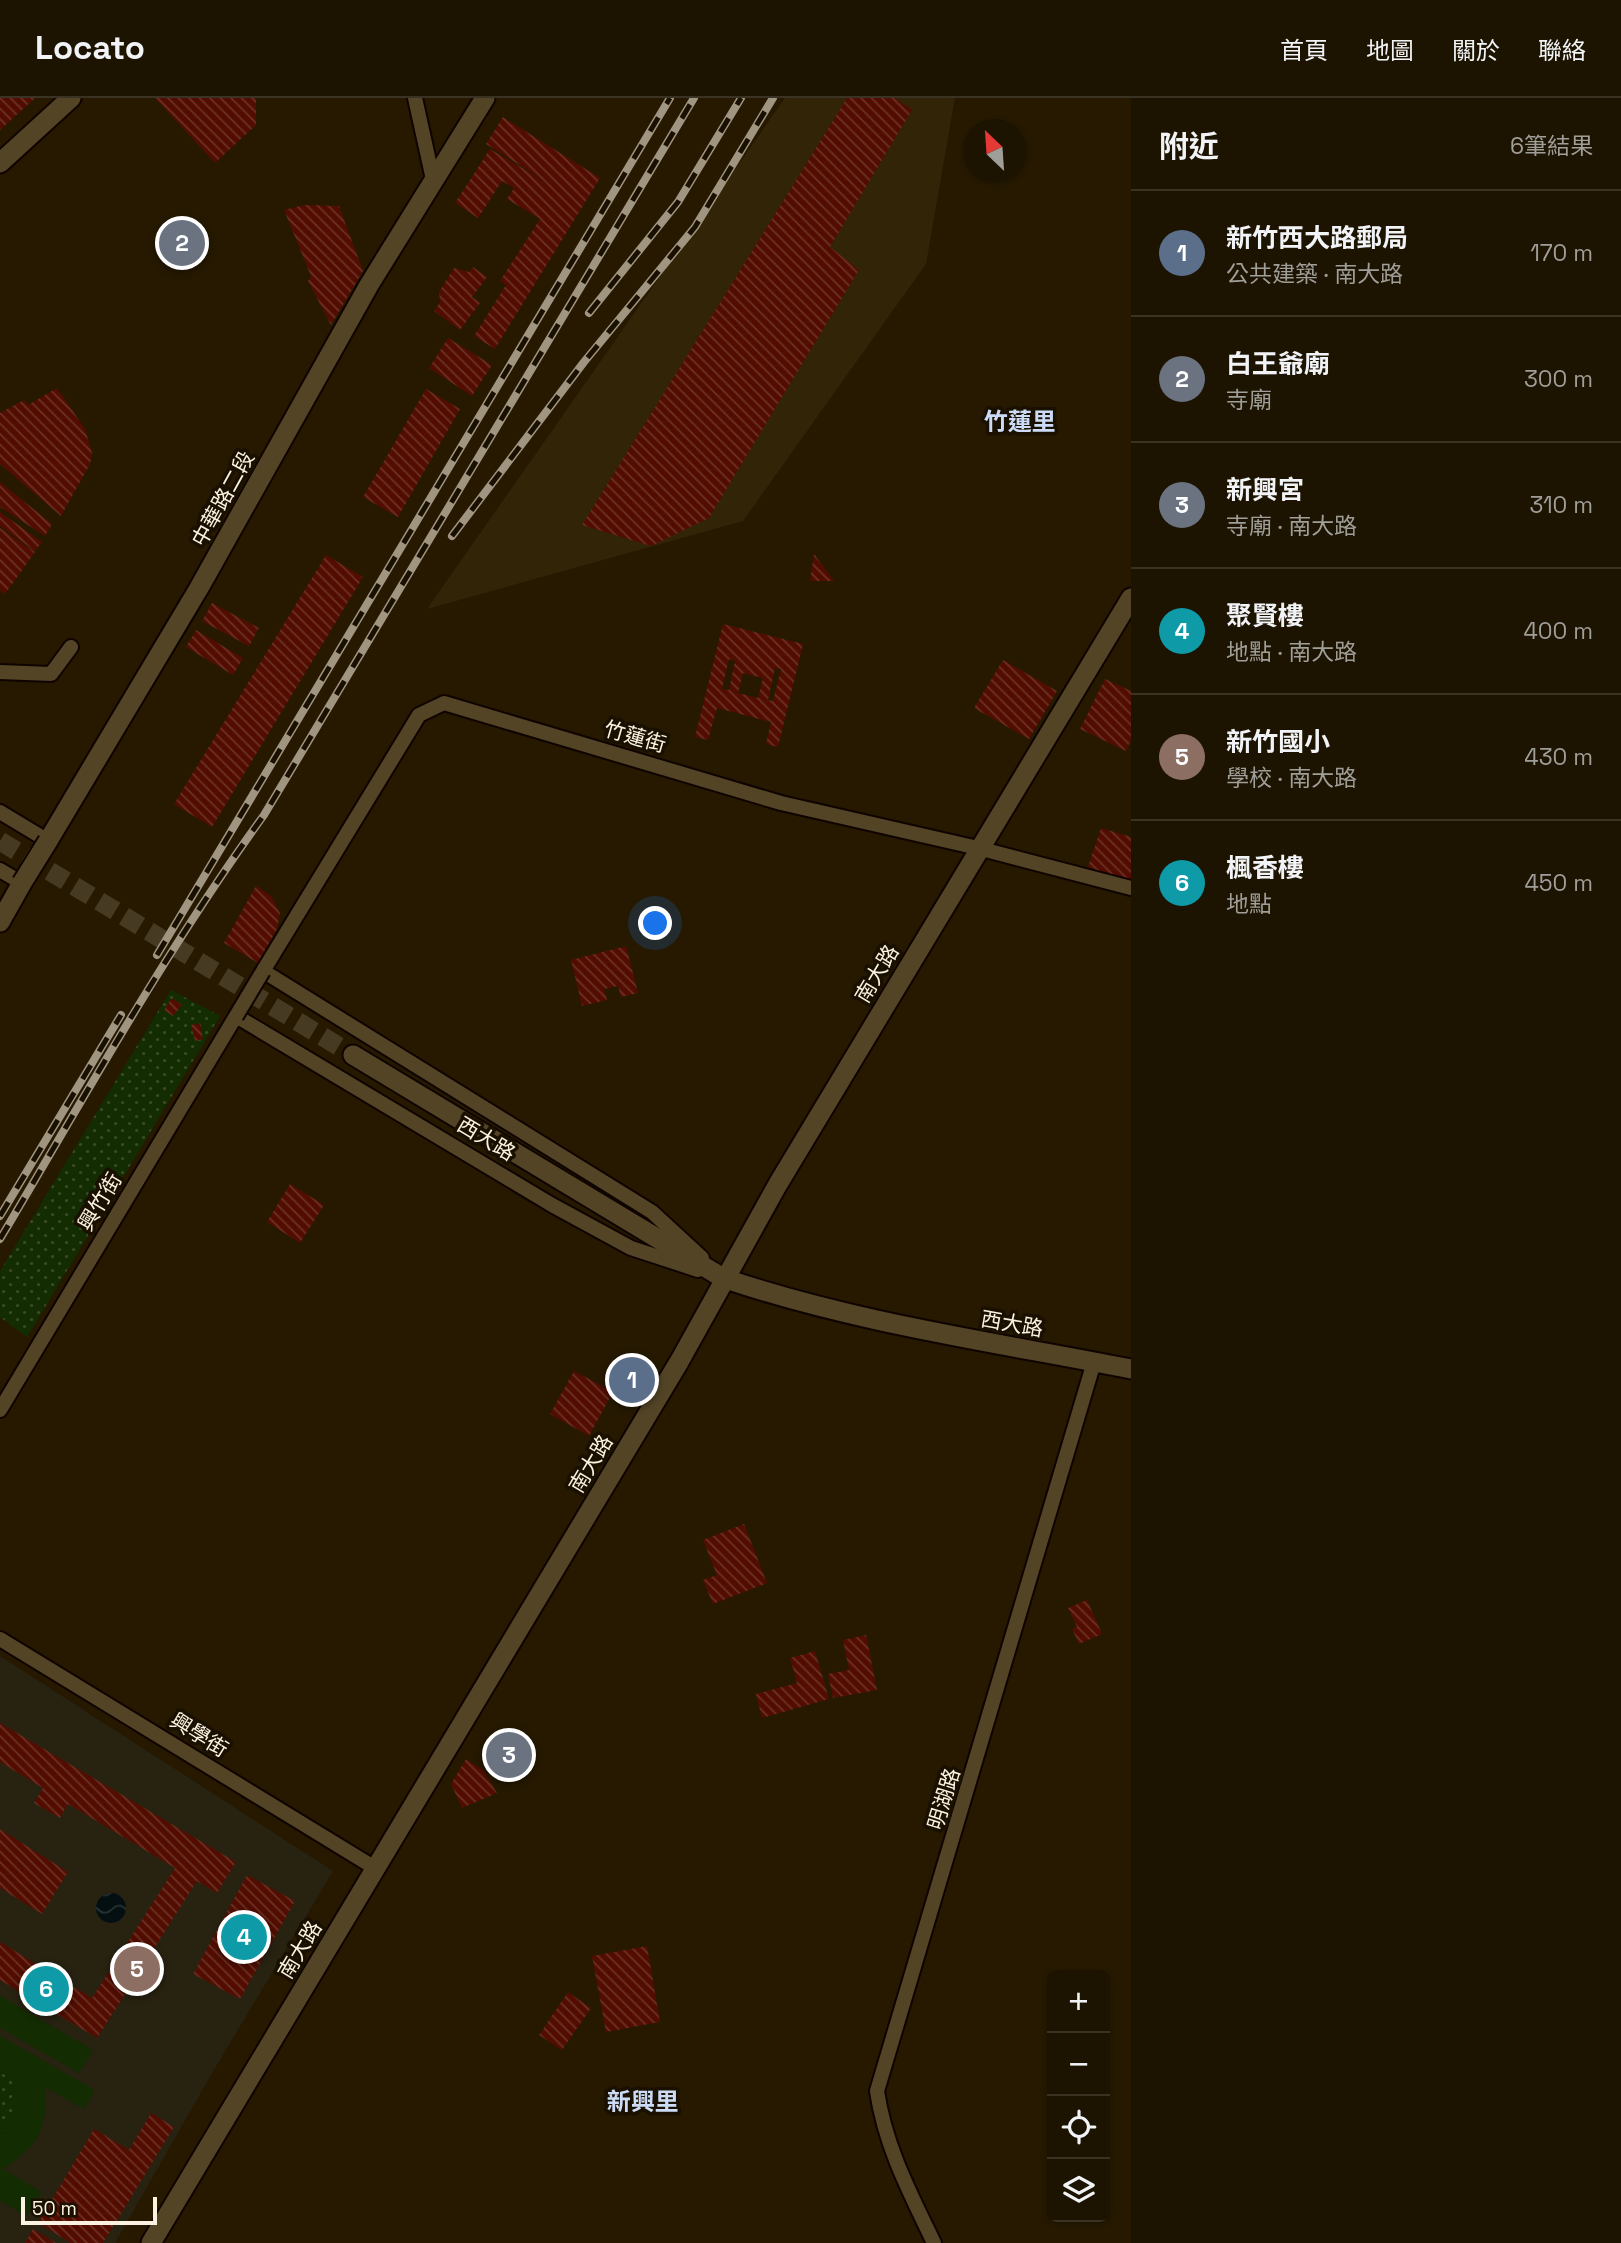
<!DOCTYPE html>
<html lang="zh-TW">
<meta charset="utf-8">
<style>
body{margin:0;font-family:"Space Grotesk","Noto Sans TC",sans-serif;background:#251c0a;color:#f1f3f6}
.controls{position:absolute;right:21px;bottom:21px;display:grid;overflow:hidden;border-radius:10px;box-shadow:0 2px 5px #0004}
.controls button{width:63px;height:63px;display:grid;place-items:center;padding:0;border:0;border-bottom:2px solid #3a3222;background:#1c1300;color:#f1f3f6;font:35px sans-serif}
.compass{position:absolute;left:963px;top:21px;width:63px;height:63px;border-radius:50%;background:#1c1300;box-shadow:0 2px 5px #0004;rotate:335deg}
.scale{position:absolute;left:21px;bottom:18px;width:136px;box-sizing:border-box;padding-left:7px;border:4px solid #fbf2e1;border-top:0;font-size:19px;line-height:24px;white-space:nowrap;color:#fbf2e1;-webkit-text-stroke:5px #1a1000;paint-order:stroke}
.you{position:absolute;left:656px;top:826px;width:24px;height:24px;margin:-18px;border:5px solid #fff;border-radius:50%;background:#1a73e8;box-shadow:0 0 0 10px #1a73e833}
.badge{display:grid;place-items:center;width:46px;height:46px;border-radius:50%;background:#ea580c;color:#fff;font-size:23px;font-weight:700}
.pin{position:absolute;translate:-50% -50%;border:4px solid #fff;box-shadow:0 2px 7px #0006}
.list{margin:0;padding:0;list-style:none}
h2{display:flex;justify-content:space-between;align-items:center;height:91px;margin:0;padding:0 28px;font-size:30px}
h2 small{font-size:23px;font-weight:400;color:#a09e99}
.list li{display:grid;grid-template-columns:46px 1fr auto;gap:21px;align-items:center;box-sizing:border-box;height:126px;padding:0 28px;border-top:2px solid #3a3222}
.list b{display:block;font-size:26px;white-space:nowrap}
.list p{margin:0;font-size:23px;white-space:nowrap;color:#a09e99}
.list em{font-size:23px;font-style:normal;color:#a09e99}
.icon{flex:none;width:38px;height:38px;fill:none;stroke:currentColor;stroke-width:2;stroke-linecap:round;stroke-linejoin:round}
.map{position:relative;flex:none;width:1131px;height:2145px;overflow:hidden}
header{display:flex;align-items:center;gap:42px;box-sizing:border-box;height:98px;padding:0 35px;background:#1c1300;border-bottom:2px solid #3a3222}
header strong{font-size:33px}
nav{display:flex;gap:38px;margin-inline-start:auto;font-size:24px}
main{display:flex}
aside{flex:1;background:#1c1300}
.map>svg:first-child{display:block}
</style>
<header>
<strong>Locato</strong>
<nav><a>首頁</a><a>地圖</a><a>關於</a><a>聯絡</a></nav>
</header>
<main>
<div class="map">
<svg width="1131" height="2145" viewBox="0 0 1131 2145">
<defs>
<pattern id="green-dots" width="8" height="8" patternUnits="userSpaceOnUse" patternTransform="scale(1.75)"><rect width="8" height="8" fill="#132c01"/><path d="M2 2h.1M6 6h.1" fill="none" stroke="#364b26" stroke-width="1.8" stroke-linecap="round"/></pattern>
<pattern id="water-waves" width="16" height="10" patternUnits="userSpaceOnUse" patternTransform="scale(1.75)"><rect width="16" height="10" fill="#030f11"/><path d="M0 5q4-4 8 0t8 0" fill="none" stroke="#293233"/></pattern>
<pattern id="building-back-hatch" width="6" height="6" patternUnits="userSpaceOnUse" patternTransform="scale(1.75)"><rect width="6" height="6" fill="#520d00"/><path d="M-1 5l2 2M0 0l6 6M5-1l2 2" fill="none" stroke="#6c3125"/></pattern>
</defs>
<rect width="100%" height="100%" fill="#261900"/>
<path fill="#312407" d="M785 0H955L926 166 743 423 427 511Z"/>
<path fill="#282211" d="M0 1558 333 1773 215 1970 115 2145H0Z"/>
<path fill="url(#green-dots)" d="M171 892 220 918 27 1239 0 1219V1173Z
M0 1974 13 1981C19 2005 17 2018 0 2036Z"/>
<path fill="#132c01" d="M0 1898 93 1952 79 1975 0 1930Z
M0 1938 95 1992 84 2011 46 1990C47 2031 38 2049 3 2071L41 2094 26 2118 0 2103V2036C17 2018 19 2005 13 1981L0 1974Z"/>
<path fill="url(#water-waves)" d="M96 1810a15 15 0 1 1 30 0a15 15 0 1 1-30 0Z"/>
<path fill="url(#building-back-hatch)" fill-rule="evenodd" d="M0 0H35L0 32Z
M155 0H256V27L215 65Z
M847 0H895L912 12 830 149 859 172 709 420 651 448 582 427Z
M503 19 600 80 495 251 474 238 506 187 500 183 540 121 507 101 514 90 502 83 478 120 455 105 490 51 553 88 486 46Z
M304 107 339 108 363 173 331 227 308 183 311 178 284 112Z
M166 127 206 146 197 163 158 144Z
M473 169 487 179 472 199 480 205 460 232 434 213 440 204 439 194 454 170 469 174Z
M448 240 492 267 472 298 429 270Z
M57 290 85 331 92 355 90 366 61 418 0 366V315L24 302 28 307Z
M426 291 460 311 398 419 363 399Z
M0 384 52 426 45 438 0 409Z
M0 414 42 444 35 453 0 428Z
M0 430 35 454 5 496 0 492Z
M814 456 834 483H810Z
M326 457 363 479 212 729 174 706Z
M212 505 259 530 249 548 202 523Z
M723 526 803 546 778 649 766 646 771 624 717 610 708 642 695 639ZM729 561 735 563 729 592 722 591ZM775 570 781 571 773 603 768 602ZM743 575 763 580 758 600 738 595Z
M196 532 243 560 233 577 186 549Z
M1003 562 1057 593 1029 641 974 610Z
M1105 581 1131 593V642L1126 653 1080 631Z
M1101 730 1131 739V783L1088 769Z
M256 788 271 798 280 815 277 831 258 865 224 845Z
M626 848 638 895 621 899 618 888 604 891 607 902 582 908 571 862Z
M172 900 182 907 173 918 164 912Z
M200 925 203 941 195 943 191 927Z
M290 1086 324 1107 300 1145 267 1124Z
M574 1273 613 1294 589 1338 550 1316Z
M744 1426 767 1485 713 1506 703 1482 717 1477 703 1442Z
M1087 1502 1102 1536 1079 1546 1072 1531 1077 1529 1068 1510Z
M866 1537 877 1592 833 1600 828 1576 849 1572 843 1542Z
M815 1553 829 1601 762 1620 756 1596 797 1585 790 1560Z
M0 1625 236 1764 217 1795 197 1783 97 1940 0 1882V1844L92 1900 175 1770 68 1706 60 1720 34 1705 43 1690 0 1664Z
M510 1648 515 1663 507 1665 502 1651Z
M466 1661 483 1672 497 1695 462 1710 451 1686Z
M0 1731 68 1774 42 1816 0 1790Z
M247 1777 295 1803 240 1901 193 1876Z
M647 1848 660 1924 606 1934 592 1858Z
M568 1894 591 1910 562 1952 539 1937Z
M151 2015 174 2029 103 2145H71L38 2125 94 2031 129 2052Z
M33 2131 56 2145H25Z"/>
<g fill="none" stroke-linecap="round" stroke-linejoin="round">
<path stroke="#463a22" stroke-width="19" stroke-dasharray="19 10" stroke-linecap="butt" d="M0 743 353 957"/>
<g stroke="#0f0400" stroke-width="18">
<path id="street" d="M415 0 434 86
M0 574 51 576 71 549
M0 714 48 743
M0 772 22 785
M702 1160 652 1114 263 873 419 617 444 605 781 705 978 750 1131 790
M0 1312 236 918 552 1107 631 1150 698 1172
M0 1541 375 1770
M934 2145C910 2095 885 2048 877 1993L1094 1264"/>
</g>
<g stroke="#0f0400" stroke-width="23">
<path id="secondary" d="M0 65 71 0
M48 743 199 490 369 187 485 0
M0 824 22 785
M353 957 723 1180C856 1225 994 1244 1131 1271
M151 2145 679 1264 778 1086 1131 500"/>
</g>
<use href="#street" stroke="#534426" stroke-width="14"/>
<use href="#secondary" stroke="#534426" stroke-width="19"/>
<g stroke="#a09581" stroke-width="8">
<path id="rail" d="M589 215 678 104 741 0
M452 438 584 264 695 129 773 0
M157 857 670 0
M0 1118 121 917
M0 1141C85 998 166 852 264 717L694 0"/>
</g>
<use href="#rail" stroke="#1a1000" stroke-width="5" stroke-dasharray="16" stroke-linecap="butt"/>
<g stroke="#0f0400" stroke-width="18" stroke-linecap="butt">
<path id="street-bridge" d="M236 918 263 873"/>
</g>
<g stroke="#0f0400" stroke-width="23" stroke-linecap="butt">
<path id="secondary-bridge" d="M22 785 48 743"/>
</g>
<use href="#street-bridge" stroke="#534426" stroke-width="14"/>
<use href="#secondary-bridge" stroke="#534426" stroke-width="19"/>
</g>
<g text-anchor="middle" stroke-width="7" stroke-linejoin="round" paint-order="stroke">
<g font-size="21" fill="#fbf2e1" stroke="#1a1000">
<text transform="translate(223 401) rotate(-61)" y="7">中華路二段</text>
<text transform="translate(635 639) rotate(16)" y="7">竹蓮街</text>
<text transform="translate(877 876) rotate(-59)" y="7">南大路</text>
<text transform="translate(486 1041) rotate(31)" y="7">西大路</text>
<text transform="translate(100 1104) rotate(-59)" y="7">興竹街</text>
<text transform="translate(1012 1226) rotate(10)" y="7">西大路</text>
<text transform="translate(591 1366) rotate(-59)" y="7">南大路</text>
<text transform="translate(199 1637) rotate(32)" y="7">興學街</text>
<text transform="translate(944 1701) rotate(-73)" y="7">明湖路</text>
<text transform="translate(300 1852) rotate(-59)" y="7">南大路</text>
</g>
<g font-size="24" font-weight="bold" fill="#ccdcf6" stroke="#1a1000">
<text x="1020" y="332">竹蓮里</text>
<text x="643" y="2012">新興里</text>
</g>
</g>
</svg>
<div class="controls">
<button>+</button>
<button>−</button>
<button><svg class="icon" aria-label="locate" viewBox="0 0 24 24"><circle cx="12" cy="12" r="6"/><path d="M12 2v4M12 18v4M2 12h4M18 12h4"/></svg></button>
<button><svg class="icon" aria-label="layers" viewBox="0 0 24 24"><path d="M12 4l9 5-9 5-9-5zM3 14l9 5 9-5"/></svg></button>
</div>
<svg class="compass" viewBox="-18 -18 36 36"><path d="M0-13l5 13h-10z" fill="#e53935"/><path d="M0 13l5-13h-10z" fill="#a09e99"/></svg>
<div class="scale">50 m</div>
<div class="you"></div>
<div class="pin badge" style="left:632px;top:1282px;background:#5c6f8a">1</div>
<div class="pin badge" style="left:182px;top:145px;background:#6b7280">2</div>
<div class="pin badge" style="left:509px;top:1657px;background:#6b7280">3</div>
<div class="pin badge" style="left:244px;top:1839px;background:#0f9aa8">4</div>
<div class="pin badge" style="left:137px;top:1871px;background:#8d6e63">5</div>
<div class="pin badge" style="left:46px;top:1891px;background:#0f9aa8">6</div>
</div>
<aside>
<h2>附近<small>6筆結果</small></h2>
<ul class="list">
<li><span class="badge" style="background:#5c6f8a">1</span><div><b>新竹西大路郵局</b><p>公共建築 · 南大路</p></div><em>170 m</em></li>
<li><span class="badge" style="background:#6b7280">2</span><div><b>白王爺廟</b><p>寺廟</p></div><em>300 m</em></li>
<li><span class="badge" style="background:#6b7280">3</span><div><b>新興宮</b><p>寺廟 · 南大路</p></div><em>310 m</em></li>
<li><span class="badge" style="background:#0f9aa8">4</span><div><b>聚賢樓</b><p>地點 · 南大路</p></div><em>400 m</em></li>
<li><span class="badge" style="background:#8d6e63">5</span><div><b>新竹國小</b><p>學校 · 南大路</p></div><em>430 m</em></li>
<li><span class="badge" style="background:#0f9aa8">6</span><div><b>楓香樓</b><p>地點</p></div><em>450 m</em></li>
</ul>
</aside>
</main>
